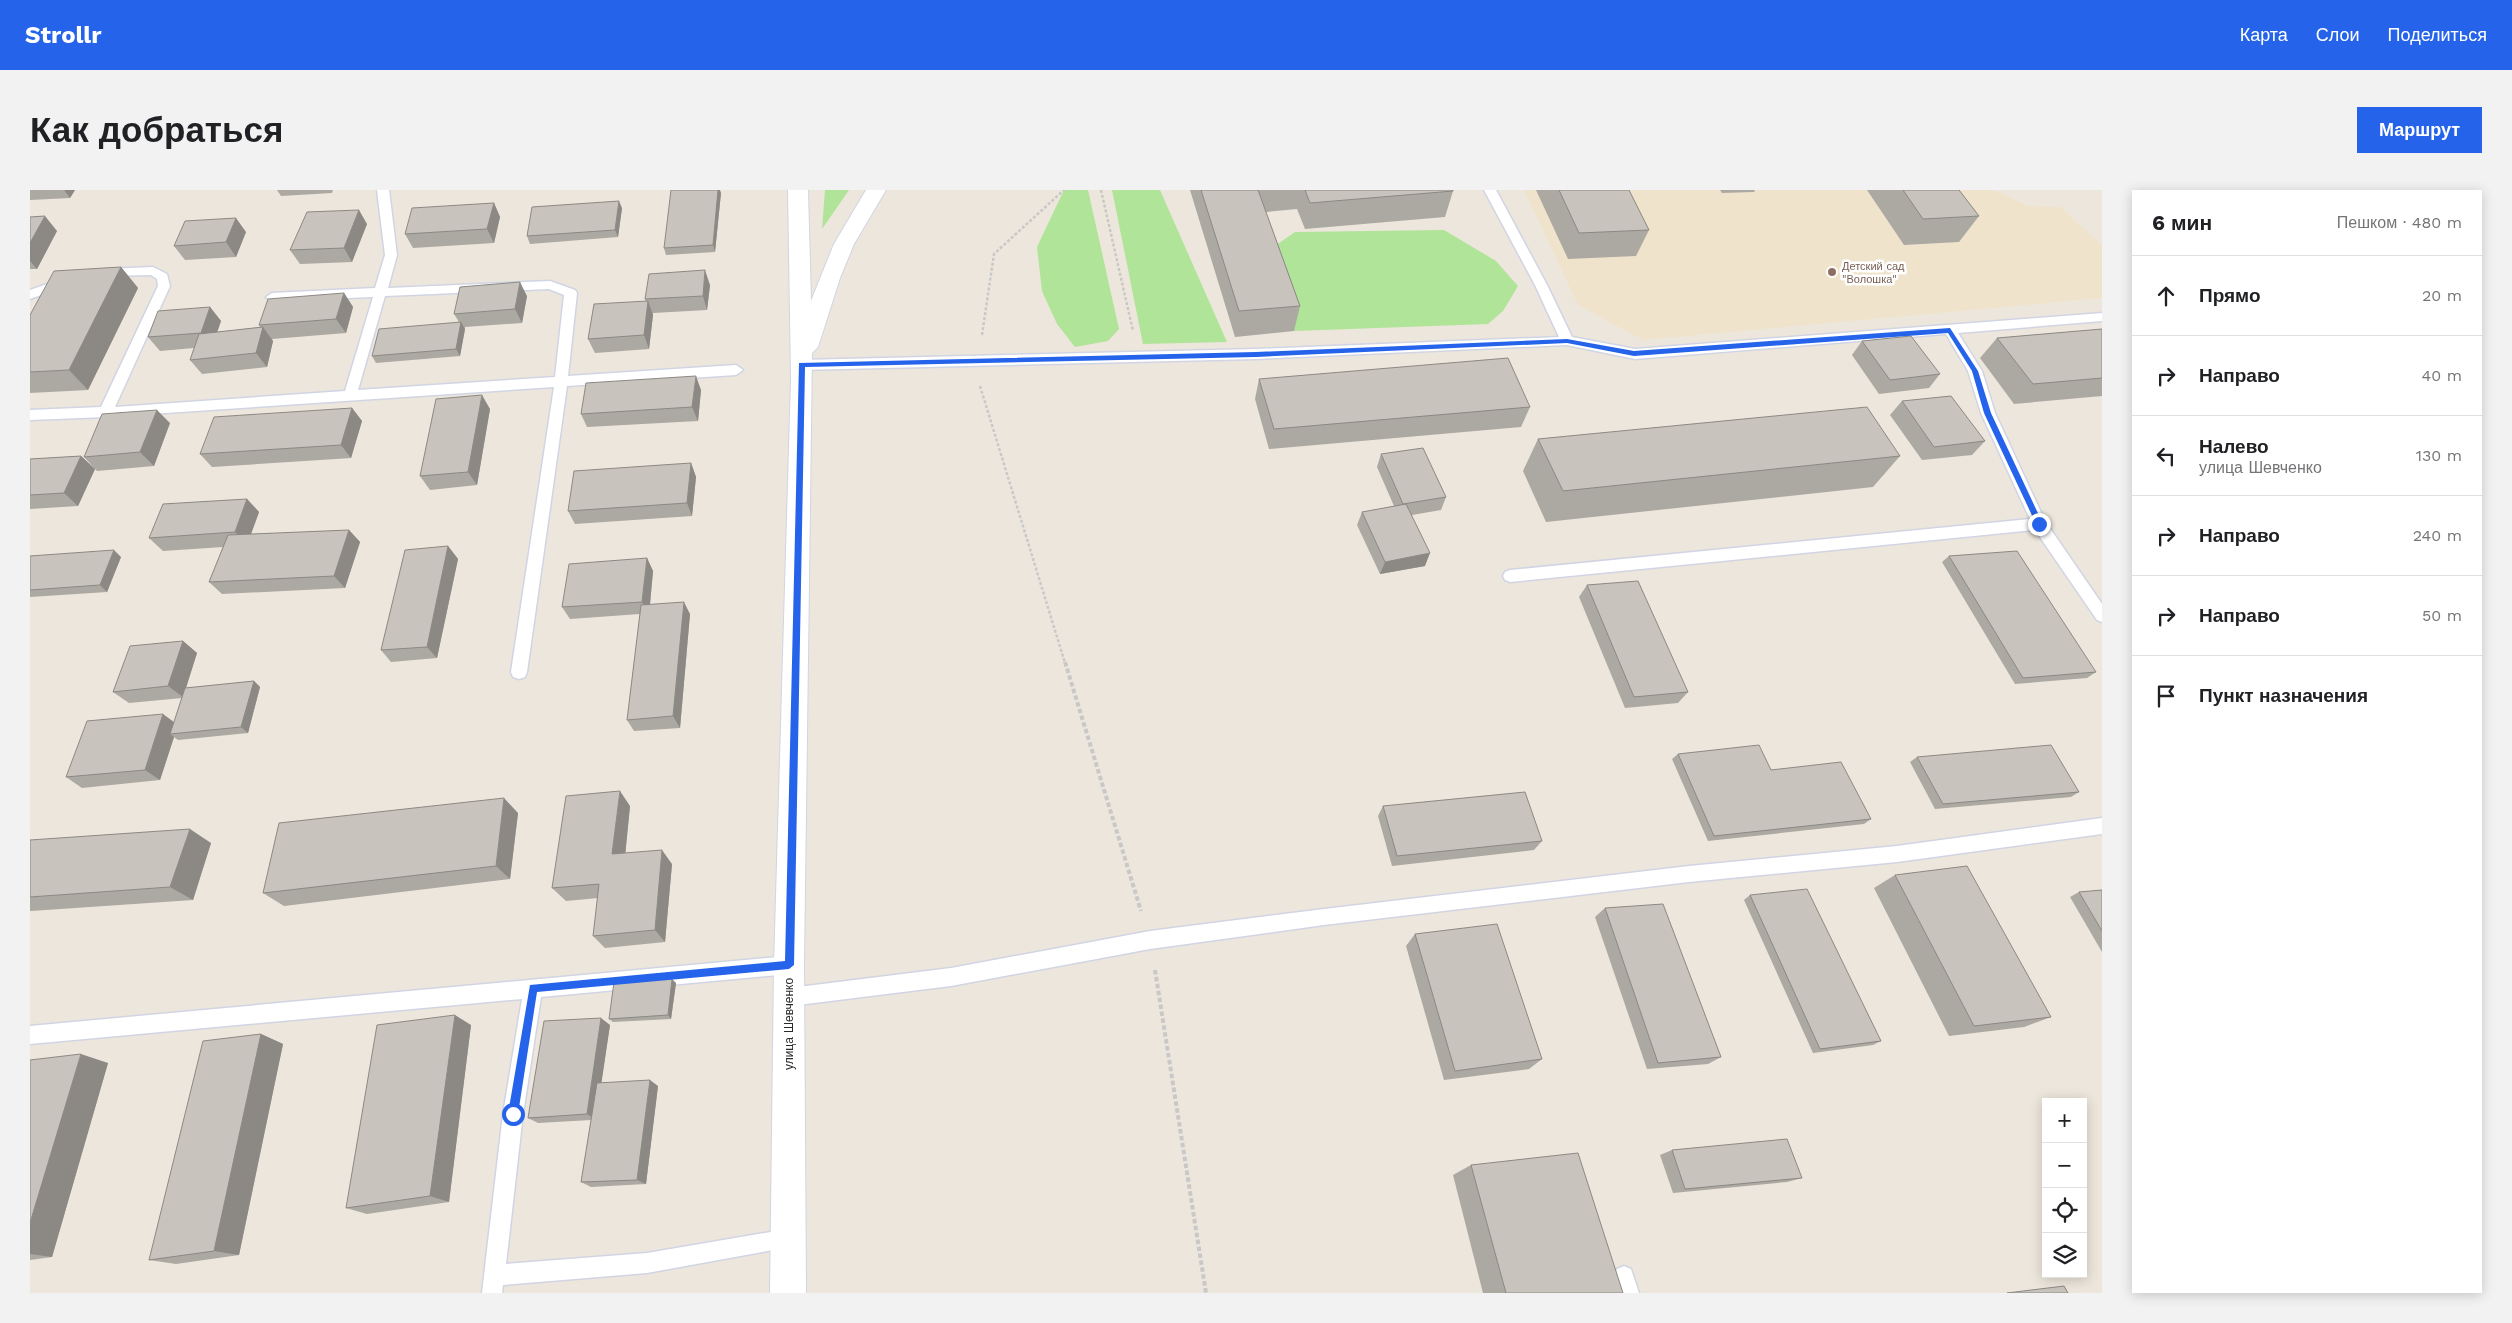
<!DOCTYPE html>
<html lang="ru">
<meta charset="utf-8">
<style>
body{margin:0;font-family:"Work Sans",sans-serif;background:#f2f2f2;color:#202124}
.controls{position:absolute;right:15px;bottom:15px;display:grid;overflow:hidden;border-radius:0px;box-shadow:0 2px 12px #0003}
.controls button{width:45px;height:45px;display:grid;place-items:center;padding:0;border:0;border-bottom:1px solid #e0e0e0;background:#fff;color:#202124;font:25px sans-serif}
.stop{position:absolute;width:15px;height:15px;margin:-11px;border:4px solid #2563eb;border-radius:50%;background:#fff}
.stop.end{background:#2563eb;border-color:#fff;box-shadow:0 1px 5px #0008}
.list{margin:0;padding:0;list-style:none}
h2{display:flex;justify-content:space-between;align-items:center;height:65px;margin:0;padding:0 20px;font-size:21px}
h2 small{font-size:16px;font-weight:400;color:#757577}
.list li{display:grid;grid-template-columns:32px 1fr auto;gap:15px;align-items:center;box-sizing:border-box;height:80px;padding:0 20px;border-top:1px solid #e0e0e0}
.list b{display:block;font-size:19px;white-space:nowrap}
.list p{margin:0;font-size:16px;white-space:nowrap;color:#757577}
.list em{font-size:16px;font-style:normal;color:#757577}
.icon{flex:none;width:28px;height:28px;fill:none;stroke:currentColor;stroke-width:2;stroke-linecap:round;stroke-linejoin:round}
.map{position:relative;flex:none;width:2072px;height:1103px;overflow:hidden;border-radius:0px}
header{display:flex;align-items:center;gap:30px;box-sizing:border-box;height:70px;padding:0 25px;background:#2563eb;color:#fff}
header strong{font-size:24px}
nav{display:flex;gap:28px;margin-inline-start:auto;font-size:18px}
.intro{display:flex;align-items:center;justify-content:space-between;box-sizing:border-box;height:120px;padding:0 30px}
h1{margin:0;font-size:35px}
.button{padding:12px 22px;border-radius:0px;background:#2563eb;color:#fff;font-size:18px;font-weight:700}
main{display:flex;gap:30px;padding:0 30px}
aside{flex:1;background:#fff;border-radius:0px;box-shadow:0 2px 12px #0003}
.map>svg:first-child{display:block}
</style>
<header>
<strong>Strollr</strong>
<nav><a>Карта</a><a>Слои</a><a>Поделиться</a></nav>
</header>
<div class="intro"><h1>Как добраться</h1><a class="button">Маршрут</a></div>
<main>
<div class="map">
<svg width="2072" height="1103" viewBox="0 0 2072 1103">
<rect width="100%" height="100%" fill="#ede6dc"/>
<path fill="#efe4cb" d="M1494 0H1964L1998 16 2031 17 2072 56V108L1613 150 1548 115Z"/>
<path fill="#b0e498" d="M795 0H819L792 39Z
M1034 0H1058L1089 139 1078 151 1045 157 1027 134 1012 101 1007 57Z
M1082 0H1130L1197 152 1113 154Z
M1414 40 1466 71 1488 96 1473 121 1458 134 1264 141 1242 58 1265 42Z"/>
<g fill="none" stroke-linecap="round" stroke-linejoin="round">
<g stroke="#d1d5e3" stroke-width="3">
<path id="service" d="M347 0H359L367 65 358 98 520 91 545 100 547 103 538 186 706 175 713 180 706 185 537 196 497 482 495 487 489 489 483 487 481 482 524 197 76 227 0 230V220L71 217 128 96 127 89 121 85 71 86 69 83 75 79 123 77 137 84 140 96 85 217 315 201 343 107 242 111 236 107 242 103 345 98 355 65ZM519 99 534 105 525 187 328 200 355 106Z
M1454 0H1466L1517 95 1542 147 1605 159 2072 123V131L1928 143 1952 181 1965 223 2015 331 2072 414V432L2067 430 2005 340 1480 392 1475 390 1473 386 1475 382 1480 380 2000 329 1951 223 1938 181 1916 144 1605 169 1537 155 1226 169 771 180 764 175 771 170 1226 159 1529 147 1505 95Z
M34 88 38 89 40 92 38 95 0 109V100Z
M2072 628V644L1867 672 1659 692 1294 735 1120 759 921 796 760 816 754 813 751 807 754 801 760 798 921 778 1120 741 1294 719 1659 676 1867 656Z
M759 766 765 769 768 775 765 781 759 784 511 807 493 924 476 1074 617 1063 758 1039 765 1042 768 1049 765 1056 617 1083 473 1095 472 1103H452L473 924 492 809 0 854V836Z
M1594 1076 1601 1079 1609 1103H1589L1584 1086 1587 1079Z"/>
</g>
<g stroke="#d1d5e3" stroke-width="2">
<path id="tertiary" d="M758 0H778L781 111 804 54 836 0H856L824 54 810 88 788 157 782 163 774 775 776 1103H740L744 775 761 189Z"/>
</g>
<path stroke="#c8c8c8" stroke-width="2.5" stroke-dasharray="3 2" stroke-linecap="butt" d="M1071 0 1103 141
M952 145 964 64 1034 0
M950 196 1035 473"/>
<path stroke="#c8c8c8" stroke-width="4" stroke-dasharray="4.5 2.5" stroke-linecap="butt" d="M1035 472 1111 721
M1125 780 1176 1103"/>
<use href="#service" fill="#fff" fill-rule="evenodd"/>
<use href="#tertiary" fill="#fff" fill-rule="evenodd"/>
</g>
<path fill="#aca8a2" d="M0 0H45L40 8 0 10Z
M247 0H303L302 3 251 6Z
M1160 0H1423V1L1415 27 1275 39 1267 19 1236 22 1270 116 1264 141 1205 147Z
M1506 0H1599L1619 40 1606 66 1538 69Z
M1690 0H1725L1724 2 1692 3Z
M1837 0H1929L1949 26 1929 52 1874 55Z
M691 3 685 62 636 65 634 58Z
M464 13 470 27 464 53 383 58 375 44Z
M592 18 588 47 500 54 497 46Z
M0 27 27 41 7 79H0Z
M337 34 322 72 270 74 260 60Z
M216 42 206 67 155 70 144 56Z
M91 77 108 98 58 200 0 203V125Z
M680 95 677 120 623 123V125L619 159 565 163 558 149 616 111 615 109Z
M314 103 323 117 316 143 242 149 243 151 237 177 172 184 160 170 164 158 130 161 118 147 180 117 191 131 187 142 230 137 229 135Z
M497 106 492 133 435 137V139L430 166 346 173 342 166 429 132 424 124Z
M2072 139V206L1984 214 1950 168 1967 148Z
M1832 151 1910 184 1899 198 1849 204 1822 165Z
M1229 189 1500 217 1491 237 1239 259 1225 209Z
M671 200 668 231 557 237 551 224Z
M1872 211 1955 251 1942 265 1892 270 1860 225Z
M322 218 332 231 321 268 182 277 170 264Z
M460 219 447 295 400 300 390 286Z
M140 233 124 276 67 281 54 267Z
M1508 249 1870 266 1843 297 1516 332 1493 281Z
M1351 264 1416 307 1411 320 1382 325 1395 376 1350 384 1327 335 1332 322 1364 316 1347 277Z
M51 266 65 279 48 316 0 319V269Z
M661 273 666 287 662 326 545 334 538 321Z
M217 309 229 322 221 344 319 340 330 352 315 398 192 404 179 392 193 357 133 361 119 348Z
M418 356 428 369 407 468 361 472 351 460Z
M0 366 91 367 77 402 0 407Z
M1919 366 2066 482 2057 488 1985 494 1912 372Z
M617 368 623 381 620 415 660 424 650 538 604 541 597 530 610 424 540 429 532 417Z
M1557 395 1658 502 1648 513 1595 518 1549 407Z
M153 451 167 463 156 498 224 491 230 497 218 543 148 550 144 547 130 590 52 598 36 587 144 532 152 508 99 513 83 502Z
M1648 564 1741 580 1841 629 1834 634 1678 651 1642 569Z
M1887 567 2049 602 2041 607 1905 619 1880 572Z
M600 616 595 663 642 674 635 752 575 758 563 746 568 708 536 711 522 698Z
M1353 616 1512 651 1504 660 1362 676 1348 626Z
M488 623 480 689 254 716 233 703Z
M0 650 181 653 163 710 1 721H0Z
M1865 685 2021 827 1994 837 1919 846 1844 698Z
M2072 700V762L2040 707 2049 702Z
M1720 705 1851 851 1843 855 1783 863 1714 710Z
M1575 718 1691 867 1678 874 1617 879 1565 727Z
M1385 744 1512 869 1499 879 1414 890 1376 756Z
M646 793 641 829 583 832 579 829Z
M441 835 419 1012 337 1024 316 1018Z
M580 835 571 893 628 896 616 994 561 997 551 992 561 930 508 933 498 928Z
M231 844 253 854 209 1065 146 1074 119 1070Z
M0 870 78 873 22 1067 0 1070Z
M1642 960 1772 988 1757 992 1643 1003 1630 965Z
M1441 975 1593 1103H1453L1423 985Z"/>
<path fill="#8c8884" d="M34 0H45L40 8Z
M688 0H690L691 3 685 62 683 55Z
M589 11 592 18 588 47 585 40Z
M464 13 470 27 464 53 457 39Z
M329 20 337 34 322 72 314 58Z
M15 26 27 41 7 79 0 71V53Z
M206 28 216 42 206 67 196 52Z
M91 77 108 98 58 200 39 180Z
M675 80 680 95 677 120 673 106Z
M490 92 497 106 492 133 485 119Z
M314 103 323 117 316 143 306 129Z
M618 111 623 125 619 159 614 145Z
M180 117 191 131 182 157 171 143Z
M431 132 435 139 430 166 426 159Z
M233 137 243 151 237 177 226 163Z
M666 186 671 200 668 231 662 217Z
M452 205 460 219 447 295 438 282Z
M322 218 332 231 321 268 311 255Z
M127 220 140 233 124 276 110 262Z
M51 266 65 279 48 316 34 303Z
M661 273 666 287 662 326 657 313Z
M217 309 229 322 217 355 205 342Z
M319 340 330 352 315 398 304 386Z
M418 356 428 369 407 468 397 457Z
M84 360 91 367 77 402 70 395Z
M1400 363 1395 376 1350 384 1355 372Z
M617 368 623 381 619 424 612 412Z
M654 412 660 424 650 538 643 526Z
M153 451 167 463 153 507 138 496Z
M224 491 230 497 218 543 211 537Z
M133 524 148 535 140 544 144 547 130 590 115 580Z
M590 601 600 616 594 678 582 664Z
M474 608 488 623 480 689 466 676Z
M160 639 181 653 163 710 140 697Z
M632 660 642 674 635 752 625 740Z
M642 789 646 793 641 829 638 825Z
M425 825 441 835 419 1012 400 1006Z
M571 828 580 835 566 930 557 924Z
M231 844 253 854 209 1065 184 1061Z
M51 864 78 873 22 1067 0 1064V1033Z
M620 890 628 896 616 994 607 990Z"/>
<path fill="#c8c3bc" stroke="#8c8884" d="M641 0H688L683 55 634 58Z
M1171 0H1228L1270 116 1209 121Z
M1275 0H1423V1L1280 13Z
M1529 0H1599L1619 40 1549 43Z
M1873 0H1929L1949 26 1893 29Z
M589 11 585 40 497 46 502 17Z
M464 13 457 39 375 44 382 18Z
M329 20 314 58 260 60 277 22Z
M15 26 0 53V27Z
M206 28 196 52 144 56 155 31Z
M91 77 39 180 0 182V125L24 81Z
M675 80 673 106 615 109 619 84Z
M490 92 485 119 424 124 430 97Z
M314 103 306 129 229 135 238 109Z
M618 111 614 145 558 149 564 114Z
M180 117 171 143 118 147 128 121Z
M431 132 426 159 342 166 349 139Z
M233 137 226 163 160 170 169 144Z
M2072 139V188L2003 194 1967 148Z
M1881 146 1910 184 1860 190 1832 151Z
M1478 168 1500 217 1244 239 1229 189Z
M666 186 662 217 551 224 556 193Z
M452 205 438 282 390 286 406 209Z
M1921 206 1955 251 1904 257 1872 211Z
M1837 217 1870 266 1533 301 1508 249Z
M322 218 311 255 170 264 184 227Z
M127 220 110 262 54 267 72 224Z
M1393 258 1416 307 1373 314 1351 264Z
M51 266 34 303 0 305V269Z
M661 273 657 313 538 321 544 281Z
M217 309 205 342 119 348 133 314Z
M1376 314 1400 363 1355 372 1332 322Z
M319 340 304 386 179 392 198 345Z
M418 356 397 457 351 460 375 360Z
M84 360 70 395 0 400V366Z
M1987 361 2066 482 1993 488 1919 366Z
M617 368 612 412 532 417 539 374Z
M1608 391 1658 502 1604 507 1557 395Z
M654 412 643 526 597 530 611 415Z
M153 451 138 496 83 502 100 456Z
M224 491 211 537 140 544 155 498Z
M133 524 115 580 36 587 57 531Z
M1729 555 1741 580 1811 572 1841 629 1684 646 1648 564Z
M2021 555 2049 602 1913 614 1887 567Z
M590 601 582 664 632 660 625 740 563 746 569 694 522 698 536 606Z
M1495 602 1512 651 1367 666 1353 616Z
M474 608 466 676 233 703 249 633Z
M160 639 140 697 0 707V650Z
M1937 676 2021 827 1944 836 1865 685Z
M1777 699 1851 851 1790 859 1720 705Z
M2072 700V741L2049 702Z
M1633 714 1691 867 1628 873 1575 718Z
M1467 734 1512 869 1425 881 1385 744Z
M642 789 638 825 579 829 584 792Z
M425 825 400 1006 316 1018 347 835Z
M571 828 557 924 498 928 514 831Z
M231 844 184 1061 119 1070 173 851Z
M51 864 0 1033V870Z
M620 890 607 990 551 992 567 893Z
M1757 949 1772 988 1655 999 1642 960Z
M1548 963 1593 1103H1476L1441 975Z
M2034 1096 2038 1103H1977Z"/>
<path fill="#2563eb" d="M1920 138 1948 181 1961 223 2013 334 2012 336 2006 334 1954 223 1942 181 1918 143 1604 166 1537 153 1226 167 775 177 764 775 759 779 507 802 488 924 483 929 479 928 478 924 500 795 755 771 769 173 1226 162 1537 149 1604 161Z"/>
<circle fill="#8d6e63" stroke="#fff" stroke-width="2" cx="1802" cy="82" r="5"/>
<g text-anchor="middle" stroke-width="5" stroke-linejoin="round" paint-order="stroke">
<g font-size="11" fill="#785e54" stroke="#fff" text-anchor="start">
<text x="1812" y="80">Детский сад<tspan x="1812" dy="13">"Волошка"</tspan></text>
</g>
<g font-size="12" fill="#2a2a2a" stroke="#fff">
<text transform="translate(759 834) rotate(-90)" y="4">улица Шевченко</text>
</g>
</g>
</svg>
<div class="controls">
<button>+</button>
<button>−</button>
<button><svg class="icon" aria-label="locate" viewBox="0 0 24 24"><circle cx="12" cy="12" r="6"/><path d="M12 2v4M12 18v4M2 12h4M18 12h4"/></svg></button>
<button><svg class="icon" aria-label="layers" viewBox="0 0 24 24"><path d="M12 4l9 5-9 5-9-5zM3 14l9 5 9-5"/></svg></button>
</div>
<div class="stop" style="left:483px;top:924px"></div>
<div class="stop end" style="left:2009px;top:334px"></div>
</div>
<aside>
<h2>6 мин<small>Пешком · 480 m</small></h2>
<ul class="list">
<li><svg class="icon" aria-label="ahead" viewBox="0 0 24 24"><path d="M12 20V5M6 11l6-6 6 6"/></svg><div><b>Прямо</b></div><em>20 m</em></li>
<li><svg class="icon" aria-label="right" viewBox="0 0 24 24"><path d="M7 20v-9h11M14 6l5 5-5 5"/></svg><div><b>Направо</b></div><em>40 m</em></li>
<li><svg class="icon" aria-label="left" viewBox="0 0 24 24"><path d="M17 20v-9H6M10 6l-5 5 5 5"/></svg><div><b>Налево</b><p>улица Шевченко</p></div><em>130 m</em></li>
<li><svg class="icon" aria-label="right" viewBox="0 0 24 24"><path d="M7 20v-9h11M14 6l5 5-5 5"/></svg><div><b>Направо</b></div><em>240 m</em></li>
<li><svg class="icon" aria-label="right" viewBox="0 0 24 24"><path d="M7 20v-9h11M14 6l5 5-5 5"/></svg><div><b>Направо</b></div><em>50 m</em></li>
<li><svg class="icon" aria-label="arrive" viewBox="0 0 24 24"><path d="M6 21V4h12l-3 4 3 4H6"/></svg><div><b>Пункт назначения</b></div></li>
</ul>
</aside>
</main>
